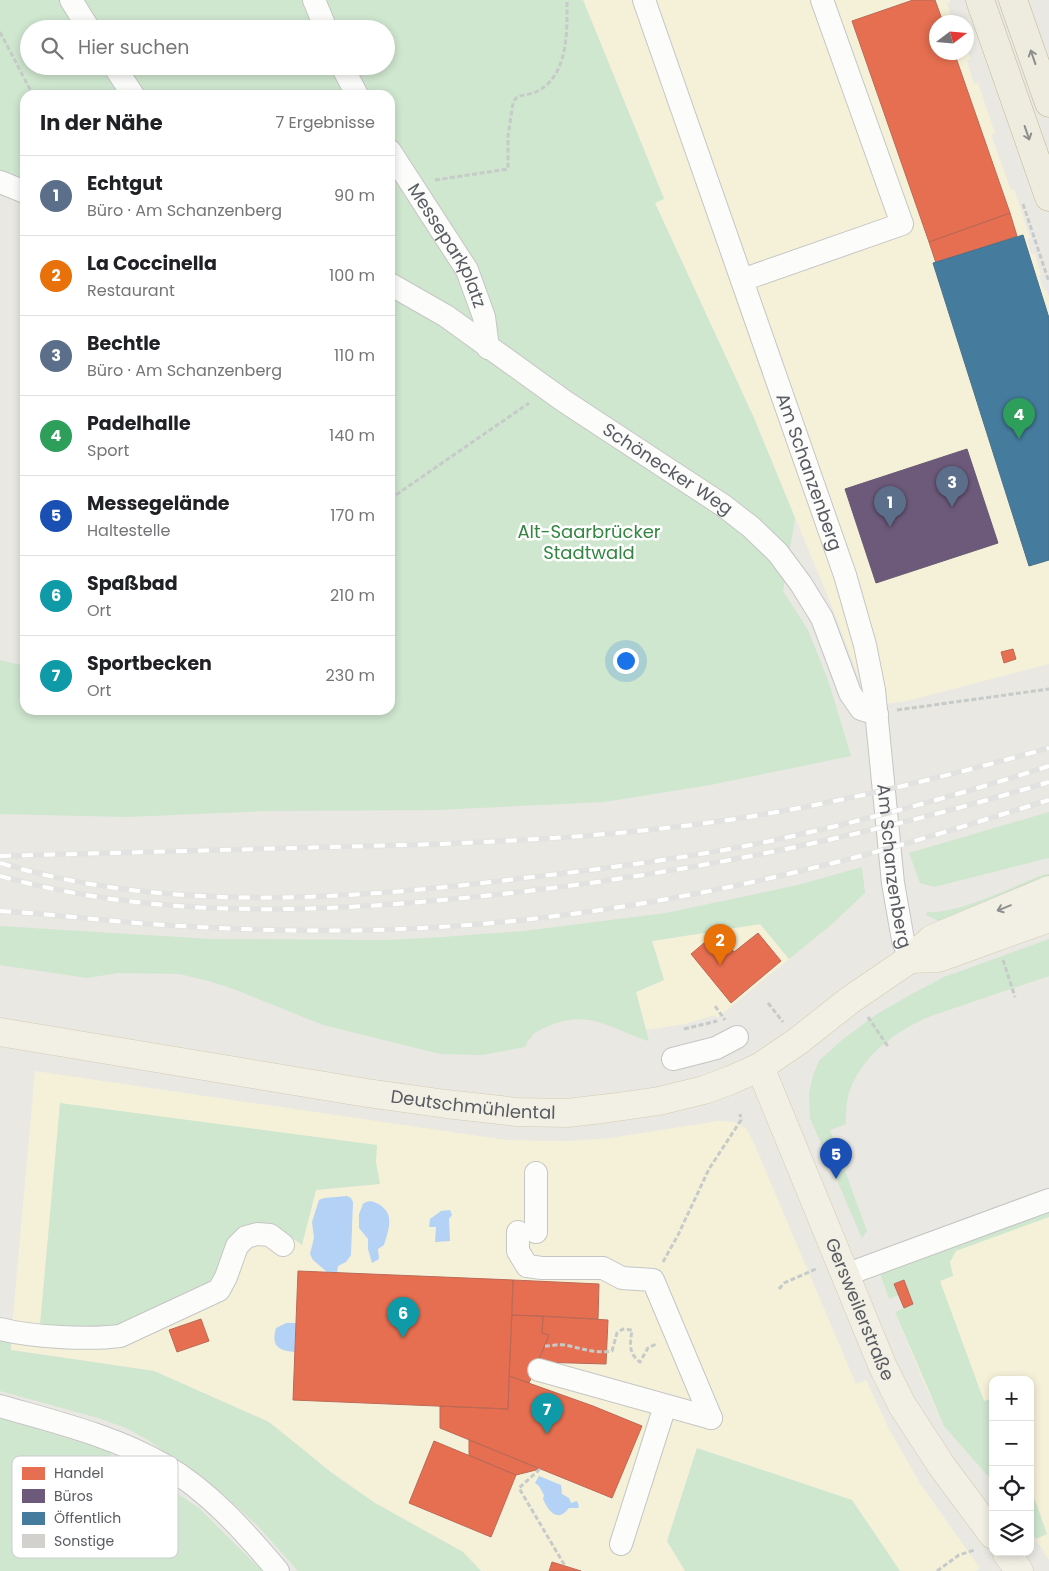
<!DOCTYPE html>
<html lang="de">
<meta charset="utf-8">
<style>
body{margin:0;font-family:Poppins,sans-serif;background:#f6f6f6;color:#202124}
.controls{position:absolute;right:15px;bottom:15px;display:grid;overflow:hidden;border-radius:10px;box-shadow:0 2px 8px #0003}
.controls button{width:45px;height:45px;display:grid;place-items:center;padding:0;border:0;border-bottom:1px solid #e0e0e0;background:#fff;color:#202124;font:25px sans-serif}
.compass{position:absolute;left:929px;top:15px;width:45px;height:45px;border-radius:50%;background:#fff;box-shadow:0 2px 8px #0003;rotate:74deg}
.you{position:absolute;left:625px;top:660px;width:18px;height:18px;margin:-12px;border:4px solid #fff;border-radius:50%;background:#1a73e8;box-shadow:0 0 0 8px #1a73e833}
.badge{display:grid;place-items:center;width:32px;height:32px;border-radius:50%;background:#7c3aed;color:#fff;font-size:16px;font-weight:700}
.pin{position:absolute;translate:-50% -41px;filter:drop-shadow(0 1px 2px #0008)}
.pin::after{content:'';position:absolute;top:26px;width:18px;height:15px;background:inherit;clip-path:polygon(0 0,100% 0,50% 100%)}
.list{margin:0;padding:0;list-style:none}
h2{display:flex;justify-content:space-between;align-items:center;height:65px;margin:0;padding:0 20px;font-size:21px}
h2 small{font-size:16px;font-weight:400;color:#757577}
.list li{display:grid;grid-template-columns:32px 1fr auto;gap:15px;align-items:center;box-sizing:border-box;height:80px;padding:0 20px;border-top:1px solid #e0e0e0}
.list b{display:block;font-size:19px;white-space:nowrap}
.list p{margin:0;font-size:16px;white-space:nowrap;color:#757577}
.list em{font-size:16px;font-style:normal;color:#757577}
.icon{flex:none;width:28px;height:28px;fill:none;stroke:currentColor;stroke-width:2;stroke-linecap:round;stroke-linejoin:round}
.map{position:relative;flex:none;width:1049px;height:1571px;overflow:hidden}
.search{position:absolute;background:#fff;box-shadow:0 2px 8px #0003;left:20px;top:20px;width:375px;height:55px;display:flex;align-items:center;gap:12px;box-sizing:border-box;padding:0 18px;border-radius:28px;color:#757577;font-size:19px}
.panel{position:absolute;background:#fff;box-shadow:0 2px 8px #0003;left:20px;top:90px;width:375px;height:625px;border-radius:15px}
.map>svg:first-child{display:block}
</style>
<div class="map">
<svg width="1049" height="1571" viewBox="0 0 1049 1571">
<rect width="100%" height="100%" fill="#e9e8e2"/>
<path fill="#f5f1d9" d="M583 0H950V2L947 3 953 22H936V52H966L967 48 970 59 967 61 974 84 978 83 995 133 991 135 1011 190 1014 189 1030 238 1027 240 1032 255 1035 254 1041 275 1039 276 1044 291 1047 290 1049 298V664L907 701 869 706 835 614 754 418 655 203 664 198Z
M761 924 789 959 717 1018 715 1015 685 1024 646 1030 636 992 664 980 652 941Z
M35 1071 506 1140 569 1141 610 1138 718 1121 734 1122 740 1125 746 1129 753 1141 856 1384 866 1380 889 1429 921 1485 980 1568 976 1571H900L852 1500 667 1541 685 1571H481L463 1552 375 1503 332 1473 269 1422 154 1371 10 1350Z
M1049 1211V1560L1030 1530V1380H993V1482L944 1426 921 1376 895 1312 913 1304 904 1280 895 1284 899 1295 889 1299 880 1274Z"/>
<path fill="#cfe6cf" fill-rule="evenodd" d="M0 0H583L664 199 655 203 754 418 795 518 783 591 808 630 828 680 851 756 710 785 604 802 437 810 267 811 127 817 0 814V660L25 666V710H390V95H25V197L0 186ZM29 29H386V66H29Z
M1049 812V858L934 887 920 883 909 853Z
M862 867 865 893 831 925 789 959 760 924 652 941 664 980 636 992 649 1041C612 1030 591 1009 551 1025 535 1032 533 1032 525 1047L483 1055 440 1054 323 1025 236 990 209 981 179 974 118 973 87 978 0 965V926L211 939 386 940 442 937 524 931 666 913 798 885Z
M1049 874V878L948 919 939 921 926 915 927 912C958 914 1012 887 1042 875Z
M1049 939V976L928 1017C897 1031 866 1053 852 1085 846 1097 846 1111 846 1124L830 1130 867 1231 862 1238 810 1118 809 1094 813 1075 819 1061 842 1040 877 1014 910 995 944 977Z
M60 1103 377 1145 376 1162 380 1184 316 1190 302 1245 284 1232 271 1228 202 1290 116 1327 103 1329 40 1325Z
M1049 1211V1217L956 1251 950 1262 953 1276 940 1281 984 1401 993 1398V1482L944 1426 895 1312 913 1304 904 1280 895 1284 899 1295 889 1299 880 1274Z
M0 1337 11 1340V1350L154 1371 269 1422 332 1473 375 1503 463 1552 481 1571H298L257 1525 216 1488 148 1440 126 1428 98 1418 0 1391Z
M0 1418 112 1452 104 1469 161 1509 175 1492 199 1508 262 1571H0Z
M697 1448 852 1500 900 1571H685L667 1541Z
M1030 1486 1047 1534 1036 1539 1030 1530Z"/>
<path fill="#b3d2f6" d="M347 1196 351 1198 353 1202 351 1255 346 1262 338 1266 337 1273 327 1272 313 1260 310 1254 314 1238 312 1222 319 1200 324 1198Z
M371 1201C396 1209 390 1226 384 1245L378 1249 379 1259 372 1263 368 1249V1239L359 1228V1214L363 1204 366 1202Z
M450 1210 452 1215 449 1219 450 1241 435 1242 436 1227H429L430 1219 441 1211Z
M286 1323H296L295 1352C278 1351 271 1346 276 1328Z
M539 1476 561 1485 562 1494 569 1498 571 1503 577 1501 579 1506 578 1508H569C557 1524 548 1510 543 1499L544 1495 539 1486 535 1483Z"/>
<path fill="#e76f51" stroke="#bc6956" d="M913 0H935L943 22H936V52H954L1010 213 929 242 852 21Z
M1010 213 1017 236 936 263 929 242Z
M1013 649 1016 659 1004 663 1001 652Z
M717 932 734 952 758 933 781 961 731 1003 691 954Z
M298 1271 513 1280 508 1409 293 1400Z
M513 1280 599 1284 598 1319 512 1315Z
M904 1280 913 1304 904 1308 894 1284Z
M512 1315 543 1316 542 1333 549 1335 529 1383 509 1376Z
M543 1316 608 1320 606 1364 538 1362 549 1335 542 1333Z
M201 1319 209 1341 177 1352 169 1330Z
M509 1376 593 1406 642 1426 612 1498 440 1428V1406L508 1409Z
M469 1440 540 1469 516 1475 469 1455Z
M434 1441 516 1475 491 1537 409 1503Z
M552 1562 565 1566 581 1571H549Z"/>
<path fill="#6d597a" stroke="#675a72" d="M967 449 998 543 876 583 845 489Z"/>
<path fill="#457b9d" stroke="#4b718b" d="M1023 235 1049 318V560L1029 566 933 263Z"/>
<path fill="#d2d1cd" stroke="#d8d7d2" d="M124 1455 168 1484 159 1497 115 1468Z"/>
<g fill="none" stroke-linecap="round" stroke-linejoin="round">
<g stroke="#c5c6c4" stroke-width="24">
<g id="minor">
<path d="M71 0 89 29"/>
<path d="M314 0 326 29"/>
<path id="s1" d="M644 0 845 575 865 645 874 690 893 883 903 940 910 959"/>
<path d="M114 66 133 95"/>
<path d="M342 66 357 95"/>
<path id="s2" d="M390 151 467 270 484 317 488 348"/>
<path d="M0 182 25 192"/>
<path d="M742 280 902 224 822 0"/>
<path id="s3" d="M390 284 446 316 564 401 724 506 751 527 778 553 801 584 822 618 850 693 861 709 877 714"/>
<path d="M673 1059 716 1048 737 1037"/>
<path d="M518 1232V1251L527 1266 542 1268H603L622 1278 653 1280 711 1418"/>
<path d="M536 1232V1173"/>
<path d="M845 1275 1049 1200"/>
<path d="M0 1329C31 1337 88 1340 120 1336L219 1290 226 1277 237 1246 246 1237 257 1234 270 1235 283 1245"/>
<path d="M539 1370 711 1418"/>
<path d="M0 1406C55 1422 114 1436 164 1465 209 1491 245 1532 278 1571"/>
<path d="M621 1544 665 1406"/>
</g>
</g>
<g stroke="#d1ccaf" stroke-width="29">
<g id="major">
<path d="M910 959 938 958 1049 918"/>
<path id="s4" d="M0 1032 367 1093 446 1104 517 1112 567 1113 610 1108 659 1101 704 1090 731 1080 760 1067 798 1041 850 1000 910 959 932 939 1049 890"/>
<path id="s5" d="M760 1067 883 1367 902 1405 941 1465 993 1535"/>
<path d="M1006 1552 1019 1571"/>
</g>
</g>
<g stroke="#c0b790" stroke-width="29">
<path id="highway" d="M980 0 1049 197
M1013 0 1049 103"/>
</g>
<path stroke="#c6cbc9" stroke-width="3" stroke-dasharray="5 2.5" stroke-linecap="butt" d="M0 32 33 95
M435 180 508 169V136L513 103C517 93 527 96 536 92 569 76 567 31 567 0
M1023 204 1049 282
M390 490 394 496
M390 499 529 403
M897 710 1049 689
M1003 960 1015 997
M768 1003 783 1022
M715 1006 725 1020
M868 1017 889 1048
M684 1029 717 1021
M663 1262 678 1235 709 1169 741 1120 740 1114
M779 1289 784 1283 818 1268
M545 1346C551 1346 558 1344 565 1345 581 1348 595 1354 612 1351L617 1333 623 1329 632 1330C630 1344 628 1353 640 1362L648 1348 656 1344
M540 1469 519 1488 565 1566
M937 1571 959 1555 975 1550"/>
<use href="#minor" stroke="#fcfcfb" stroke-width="22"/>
<use href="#major" stroke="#f2f0e5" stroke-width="28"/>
<use href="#highway" stroke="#eeecdf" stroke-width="28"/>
<g stroke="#e2e2e1" stroke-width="5.5">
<path id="rail" d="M0 856 442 844C554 839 667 832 777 812 869 796 959 773 1049 748
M0 863C167 913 345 900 516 879 602 869 690 858 775 840 867 820 959 795 1049 766
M0 876C158 920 322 913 483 896 675 876 864 838 1049 782
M0 911C50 914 99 920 149 924 224 929 299 932 374 930 529 926 683 901 833 863 906 845 977 822 1049 800"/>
</g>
<use href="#rail" stroke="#fff" stroke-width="4" stroke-dasharray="11" stroke-linecap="butt"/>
</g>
<defs><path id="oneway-shaft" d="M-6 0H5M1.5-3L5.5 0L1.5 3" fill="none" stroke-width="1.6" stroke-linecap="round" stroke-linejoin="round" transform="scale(1.25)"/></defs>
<g stroke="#8c8e8d">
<use href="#oneway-shaft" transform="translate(1033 57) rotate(-109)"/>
<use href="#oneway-shaft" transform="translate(1027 133) rotate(71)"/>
</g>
<use stroke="#8e8f8f" href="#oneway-shaft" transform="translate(1004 908) rotate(158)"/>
<g text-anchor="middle" stroke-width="5" stroke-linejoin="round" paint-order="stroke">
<g font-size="18" fill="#585b61" stroke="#fff">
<text dy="6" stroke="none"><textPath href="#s2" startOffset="111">Messeparkplatz</textPath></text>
<text dy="6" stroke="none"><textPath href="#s3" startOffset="334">Schönecker Weg</textPath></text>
<text dy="6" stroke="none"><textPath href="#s1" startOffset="500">Am Schanzenberg</textPath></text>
<text dy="6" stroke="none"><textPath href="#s1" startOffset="905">Am Schanzenberg</textPath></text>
<text dy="6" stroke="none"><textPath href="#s4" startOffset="479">Deutschmühlental</textPath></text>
<text dy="6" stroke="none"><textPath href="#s5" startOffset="262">Gersweilerstraße</textPath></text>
</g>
<g font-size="18" fill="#338541" stroke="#fff">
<text x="589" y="538">Alt-Saarbrücker<tspan x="589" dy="21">Stadtwald</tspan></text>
</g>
</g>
<rect x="12" y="1456" width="166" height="102" rx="8" fill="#fff" stroke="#cdced0" stroke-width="1"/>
<rect x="22" y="1467" width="23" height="13" fill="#e76f51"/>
<rect x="22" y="1489" width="23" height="14" fill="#6d597a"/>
<rect x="22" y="1512" width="23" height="13" fill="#457b9d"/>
<rect x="22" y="1534" width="23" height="14" fill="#d2d1cd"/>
<g font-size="14" fill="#585b61">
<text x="54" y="1478">Handel</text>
<text x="54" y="1501">Büros</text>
<text x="54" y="1523">Öffentlich</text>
<text x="54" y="1546">Sonstige</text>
</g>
</svg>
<div class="controls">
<button>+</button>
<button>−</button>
<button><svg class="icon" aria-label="locate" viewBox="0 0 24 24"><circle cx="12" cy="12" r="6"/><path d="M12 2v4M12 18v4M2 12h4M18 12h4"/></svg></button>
<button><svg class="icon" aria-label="layers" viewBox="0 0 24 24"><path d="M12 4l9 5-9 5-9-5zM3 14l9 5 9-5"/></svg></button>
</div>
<svg class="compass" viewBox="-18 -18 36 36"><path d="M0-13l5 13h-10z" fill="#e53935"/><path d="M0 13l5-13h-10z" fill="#757577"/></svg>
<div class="you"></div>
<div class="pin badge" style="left:890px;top:527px;background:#5c6f8a">1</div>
<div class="pin badge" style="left:720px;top:965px;background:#e8710a">2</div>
<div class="pin badge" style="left:952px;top:507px;background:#5c6f8a">3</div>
<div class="pin badge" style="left:1019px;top:439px;background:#2e9e5b">4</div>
<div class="pin badge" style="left:836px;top:1179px;background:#1a4fb4">5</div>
<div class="pin badge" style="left:403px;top:1338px;background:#0f9aa8">6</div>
<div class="pin badge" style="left:547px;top:1434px;background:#0f9aa8">7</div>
<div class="search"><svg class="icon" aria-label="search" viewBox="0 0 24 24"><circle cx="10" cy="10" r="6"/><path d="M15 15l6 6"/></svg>Hier suchen</div>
<section class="panel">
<h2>In der Nähe<small>7 Ergebnisse</small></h2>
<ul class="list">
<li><span class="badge" style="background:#5c6f8a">1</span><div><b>Echtgut</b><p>Büro · Am Schanzenberg</p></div><em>90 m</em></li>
<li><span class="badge" style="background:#e8710a">2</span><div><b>La Coccinella</b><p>Restaurant</p></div><em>100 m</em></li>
<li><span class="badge" style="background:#5c6f8a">3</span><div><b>Bechtle</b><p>Büro · Am Schanzenberg</p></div><em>110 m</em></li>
<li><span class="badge" style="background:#2e9e5b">4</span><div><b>Padelhalle</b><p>Sport</p></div><em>140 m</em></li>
<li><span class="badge" style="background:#1a4fb4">5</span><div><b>Messegelände</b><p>Haltestelle</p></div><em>170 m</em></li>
<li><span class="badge" style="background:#0f9aa8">6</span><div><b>Spaßbad</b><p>Ort</p></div><em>210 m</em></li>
<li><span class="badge" style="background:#0f9aa8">7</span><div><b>Sportbecken</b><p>Ort</p></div><em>230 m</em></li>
</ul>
</section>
</div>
